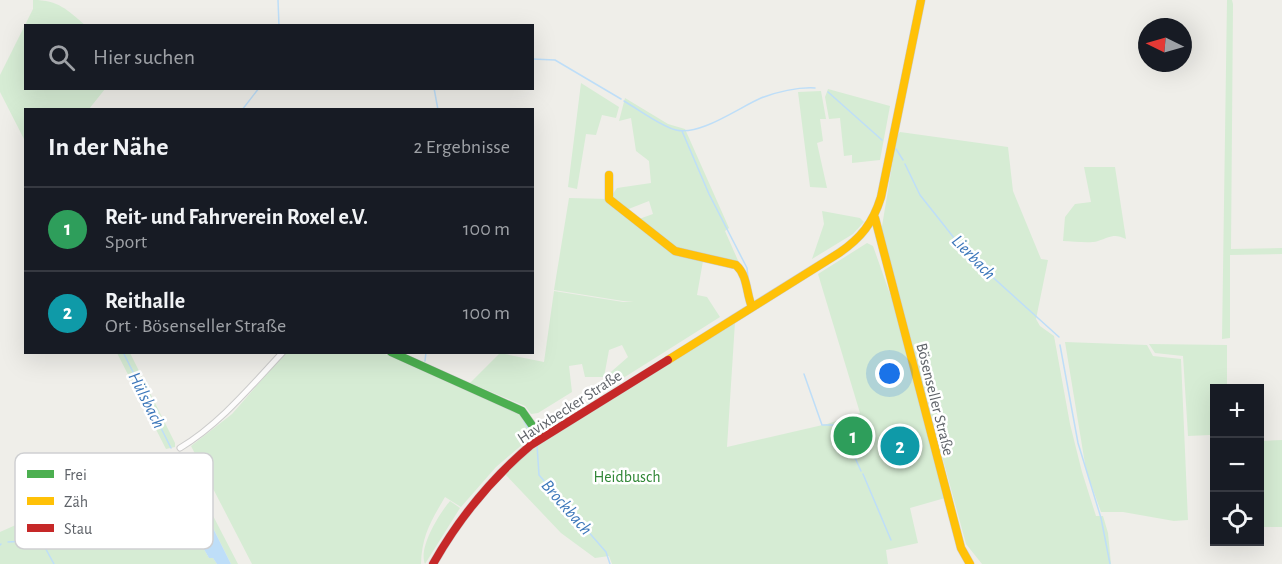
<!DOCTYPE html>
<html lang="de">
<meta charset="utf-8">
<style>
body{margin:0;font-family:"Alegreya Sans",sans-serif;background:#242831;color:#f1f3f6}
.controls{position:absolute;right:18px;bottom:18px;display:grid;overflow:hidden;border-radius:0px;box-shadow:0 6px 24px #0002}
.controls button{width:54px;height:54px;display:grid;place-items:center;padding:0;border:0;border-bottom:2px solid #363941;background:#171b24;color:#f1f3f6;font:30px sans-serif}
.compass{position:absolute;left:1138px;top:18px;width:54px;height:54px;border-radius:50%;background:#171b24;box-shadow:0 6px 24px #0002;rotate:275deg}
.you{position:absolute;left:890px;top:374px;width:21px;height:21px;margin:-15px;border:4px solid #fff;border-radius:50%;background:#1a73e8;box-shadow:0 0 0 9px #1a73e833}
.badge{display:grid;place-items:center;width:39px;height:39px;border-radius:50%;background:#1a73e8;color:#fff;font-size:20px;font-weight:700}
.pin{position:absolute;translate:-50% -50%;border:3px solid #fff;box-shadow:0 2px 6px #0006}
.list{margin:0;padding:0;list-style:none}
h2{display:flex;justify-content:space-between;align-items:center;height:78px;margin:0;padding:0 24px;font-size:26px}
h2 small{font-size:20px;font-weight:400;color:#9ea1a6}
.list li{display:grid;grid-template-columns:39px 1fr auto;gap:18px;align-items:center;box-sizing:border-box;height:84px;padding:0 24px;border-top:2px solid #363941}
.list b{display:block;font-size:22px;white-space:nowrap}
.list p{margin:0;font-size:20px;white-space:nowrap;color:#9ea1a6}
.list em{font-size:20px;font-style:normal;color:#9ea1a6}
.icon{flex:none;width:33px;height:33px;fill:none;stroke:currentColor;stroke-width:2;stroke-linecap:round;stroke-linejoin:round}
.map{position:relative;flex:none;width:1282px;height:564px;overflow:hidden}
.search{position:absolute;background:#171b24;box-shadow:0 6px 24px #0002;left:24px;top:24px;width:510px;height:66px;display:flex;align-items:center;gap:15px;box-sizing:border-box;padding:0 21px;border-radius:0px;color:#9ea1a6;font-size:22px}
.panel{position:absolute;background:#171b24;box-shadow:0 6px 24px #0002;left:24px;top:108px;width:510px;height:246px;border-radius:0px}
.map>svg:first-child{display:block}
</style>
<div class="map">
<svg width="1282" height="564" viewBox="0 0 1282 564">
<rect width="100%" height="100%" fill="#efeee9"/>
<path fill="#d6ecd4" d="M33 0C59 0 67 10 85 25L26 26V88L105 89 89 109 26 110 25 141 0 92V75L33 9Z
M1227 0H1232L1233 4 1231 249 1282 248V254L1230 255V338L1222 339Z
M581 83 619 107 616 118 602 115 596 135 586 134 577 189 568 187Z
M828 89 890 106 880 160 852 163V155L844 156 840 118 829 119 825 97Z
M821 91 826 119H820L823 141 817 143 827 188 810 187 798 92Z
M625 98 668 124 685 129 729 228 725 231 740 265 676 249 639 219 653 214 649 201 626 210 610 198 617 188 651 183 649 161 636 151 631 118 619 121Z
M900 132 1008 147 1013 191 1041 259 1048 260 1036 319 1040 326 1054 336 1070 424 1082 472 1096 516H1103L1108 533 1111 564H982L966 544 881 232 897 136Z
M1084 167H1115L1126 239C1114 233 1110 237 1098 241 1089 244 1073 241 1063 241L1065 217 1075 204 1091 202Z
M569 198 609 199 674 253 703 261 697 295 707 297 720 317 609 387 604 378 628 357 622 345 609 350 604 377H585L582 364 569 366 572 392 538 413 531 414 525 406 470 383 500 353 544 362 554 291 623 302 634 301H623L554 290Z
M822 211 860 218 864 222 853 234 812 259 824 224Z
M867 243 873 246 896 311 945 498 910 508 918 543 886 550 888 564H612L609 556 595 558 561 533 503 472 542 439 735 322 727 447 827 424 860 413 818 274Z
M1065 342 1147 345 1153 356 1181 359 1188 520 1174 521 1123 512H1101L1086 470Z
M1149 344 1227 345V388H1214V437L1210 435 1188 436 1183 356 1155 353Z
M286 352 383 353 520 411 536 433 496 467 461 507 445 497C431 521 422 535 421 564H252L191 446 232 414Z
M117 353H130L175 443V447L166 449Z
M1282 440V527H1260V441Z
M180 452 238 564H231L179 460 162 467 182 511 209 558H213L217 564H0V532Z
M450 501 460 508 425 564C418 548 439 514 450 501Z"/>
<path fill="#bedef8" d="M177 457 179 460 231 564H217L213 558H209L182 511 162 466V463Z"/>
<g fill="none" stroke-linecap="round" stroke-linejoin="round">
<path stroke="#bedef8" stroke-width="1.5" d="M278 0 279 26
M532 59 555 60 621 99
M434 88 438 110
M828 92 882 140
M624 101C638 109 660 126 676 130 700 136 738 108 761 98 776 92 798 87 815 88
M242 110 259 88
M682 131 709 194 747 268 748 277
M896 149 903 160
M905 164 920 195 966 253 1059 337
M1060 345 1078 443 1101 518 1110 564
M123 352 171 448
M425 361 426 352
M804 374 822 425H838L842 429 861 471
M524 421 531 433
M537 445 539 475 606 552 610 564
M863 474 891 540
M8 542 41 540 54 564
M0 545 1 544"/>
<g stroke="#cccccb" stroke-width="7">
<path id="street" d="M180 448C220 424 251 386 283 352"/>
</g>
<g stroke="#cbcbca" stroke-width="9">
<path id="fast" d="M391 352 522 411 541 438"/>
</g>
<g stroke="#cbcbca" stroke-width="9">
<path id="slow" d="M609 175V199L675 251 736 265C748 276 746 293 752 307
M875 218 961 548 970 564
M668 360 839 253C861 238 873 223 881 197L921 0"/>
</g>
<g stroke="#cbcbca" stroke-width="9">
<path id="jam" d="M433 564C459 518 491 479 531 445L668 360"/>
</g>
<use href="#street" stroke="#fdfcfc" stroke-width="5"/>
<use href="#fast" stroke="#4caf50" stroke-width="8"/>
<use href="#slow" stroke="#ffc107" stroke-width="8"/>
<use href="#jam" stroke="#c62828" stroke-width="8"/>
</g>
<g text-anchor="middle" stroke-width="5" stroke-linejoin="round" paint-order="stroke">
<g font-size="16" fill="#5e6268" stroke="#fff">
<text transform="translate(936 399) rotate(76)" y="6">Bösenseller Straße</text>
<text transform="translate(569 406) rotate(-33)" y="6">Havixbecker Straße</text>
</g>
<g font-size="16" fill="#2f8635" stroke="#fff">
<text x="627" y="482">Heidbusch</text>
</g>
<g font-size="18" font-style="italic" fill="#3c77ba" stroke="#fff">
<text transform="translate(974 257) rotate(46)" y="6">Lierbach</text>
<text transform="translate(147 400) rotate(63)" y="6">Hülsbach</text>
<text transform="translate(567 507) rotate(49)" y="6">Brockbach</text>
</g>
</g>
<rect x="15" y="453" width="198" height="96" rx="9" fill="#fff" stroke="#cfd0d2" stroke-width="1.5"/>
<rect x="27" y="470" width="27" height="8" fill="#4caf50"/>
<rect x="27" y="497" width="27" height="8" fill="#ffc107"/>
<rect x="27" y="524" width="27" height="8" fill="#c62828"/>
<g font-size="16" fill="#5e6268">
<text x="64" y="480">Frei</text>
<text x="64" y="507">Zäh</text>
<text x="64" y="534">Stau</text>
</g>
</svg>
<div class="controls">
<button>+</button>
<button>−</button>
<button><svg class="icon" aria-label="locate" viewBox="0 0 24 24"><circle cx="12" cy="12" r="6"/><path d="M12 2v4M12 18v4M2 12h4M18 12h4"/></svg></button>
</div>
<svg class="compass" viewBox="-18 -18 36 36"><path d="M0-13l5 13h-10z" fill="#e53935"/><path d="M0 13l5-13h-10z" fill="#9ea1a6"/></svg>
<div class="you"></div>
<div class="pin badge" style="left:853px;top:436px;background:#2e9e5b">1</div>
<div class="pin badge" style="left:900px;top:446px;background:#0f9aa8">2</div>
<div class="search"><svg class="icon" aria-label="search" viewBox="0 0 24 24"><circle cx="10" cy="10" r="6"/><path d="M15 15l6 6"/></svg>Hier suchen</div>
<section class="panel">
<h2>In der Nähe<small>2 Ergebnisse</small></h2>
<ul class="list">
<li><span class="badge" style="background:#2e9e5b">1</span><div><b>Reit- und Fahrverein Roxel e.V.</b><p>Sport</p></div><em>100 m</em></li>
<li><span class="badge" style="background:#0f9aa8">2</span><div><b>Reithalle</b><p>Ort · Bösenseller Straße</p></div><em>100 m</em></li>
</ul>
</section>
</div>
